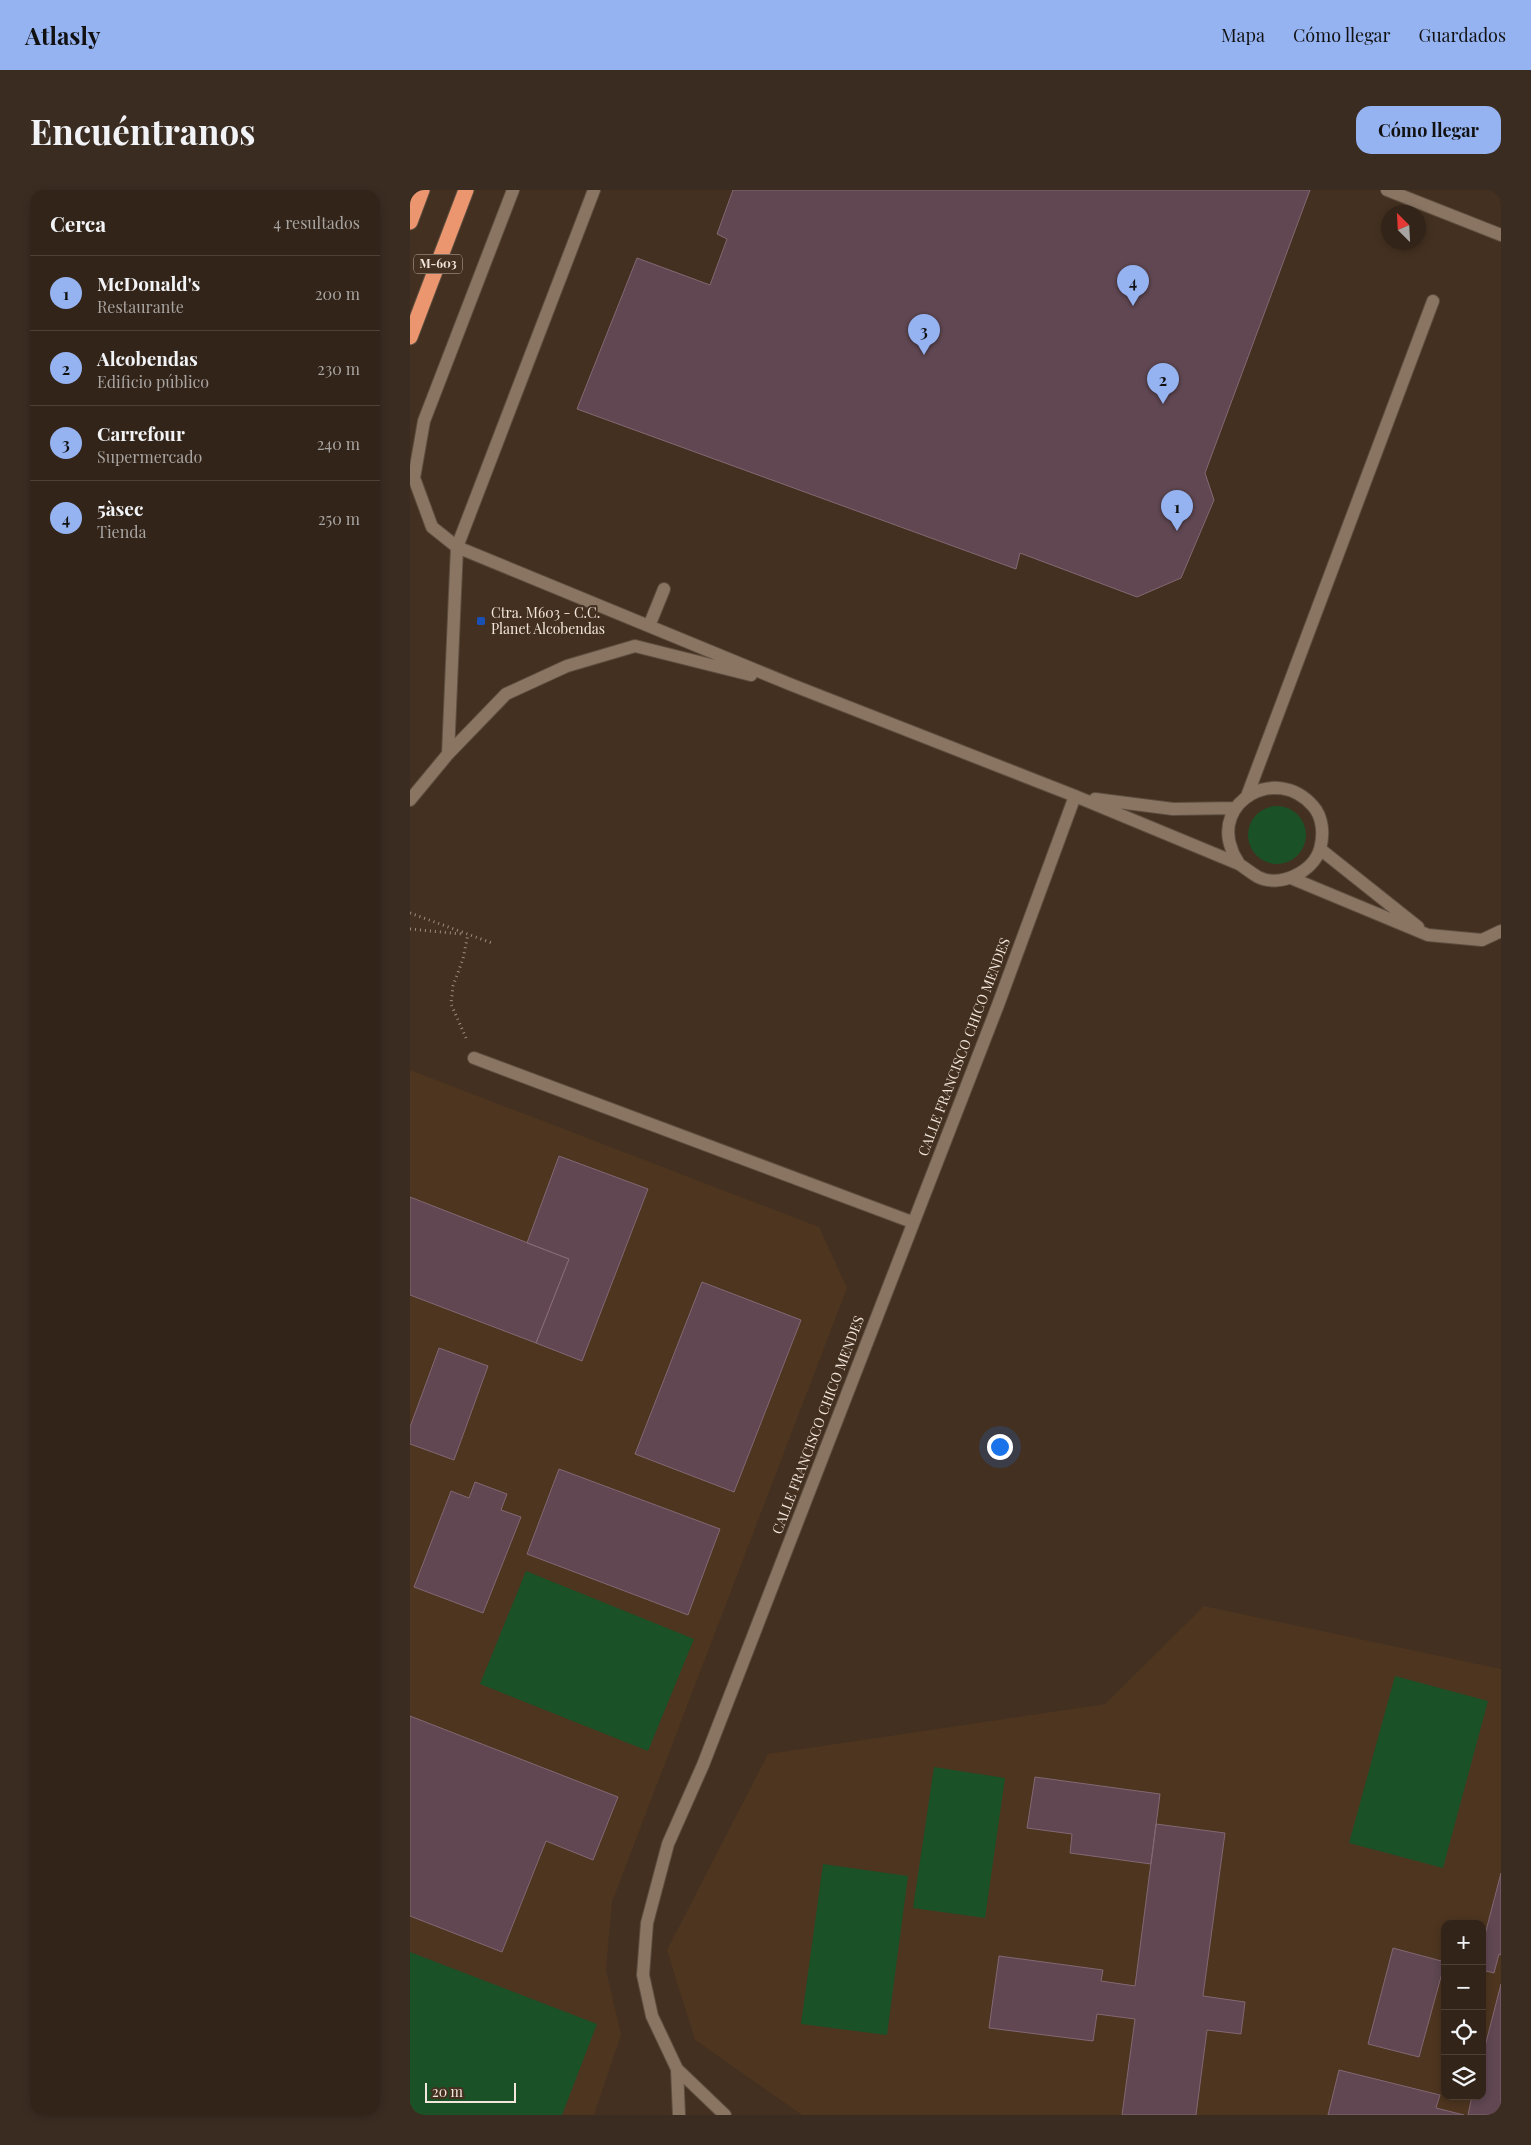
<!DOCTYPE html>
<html lang="es">
<meta charset="utf-8">
<style>
body{margin:0;font-family:"Playfair Display",serif;background:#3a2c21;color:#f1f3f6}
.controls{position:absolute;right:15px;bottom:15px;display:grid;overflow:hidden;border-radius:10px;box-shadow:0 2px 8px #0003}
.controls button{width:45px;height:45px;display:grid;place-items:center;padding:0;border:0;border-bottom:1px solid #4d4137;background:#322418;color:#f1f3f6;font:25px sans-serif}
.compass{position:absolute;left:971px;top:15px;width:45px;height:45px;border-radius:50%;background:#322418;box-shadow:0 2px 8px #0003;rotate:336deg}
.scale{position:absolute;left:15px;bottom:12px;width:91px;box-sizing:border-box;padding-left:5px;border:2px solid #f3e7dd;border-top:0;font-size:14px;line-height:18px;white-space:nowrap;color:#f3e7dd;-webkit-text-stroke:4px #433020;paint-order:stroke}
.you{position:absolute;left:589px;top:1256px;width:18px;height:18px;margin:-12px;border:4px solid #fff;border-radius:50%;background:#1a73e8;box-shadow:0 0 0 8px #1a73e833}
.badge{display:grid;place-items:center;width:32px;height:32px;border-radius:50%;background:#95b2f1;color:#111;font-size:16px;font-weight:700}
.pin{position:absolute;translate:-50% -41px;filter:drop-shadow(0 1px 2px #0008)}
.pin::after{content:'';position:absolute;top:26px;width:18px;height:15px;background:inherit;clip-path:polygon(0 0,100% 0,50% 100%)}
.list{margin:0;padding:0;list-style:none}
h2{display:flex;justify-content:space-between;align-items:center;height:65px;margin:0;padding:0 20px;font-size:21px}
h2 small{font-size:16px;font-weight:400;color:#a8a4a2}
.list li{display:grid;grid-template-columns:32px 1fr auto;gap:15px;align-items:center;box-sizing:border-box;height:75px;padding:0 20px;border-top:1px solid #4d4137}
.list b{display:block;font-size:19px;white-space:nowrap}
.list p{margin:0;font-size:16px;white-space:nowrap;color:#a8a4a2}
.list em{font-size:16px;font-style:normal;color:#a8a4a2}
.icon{flex:none;width:28px;height:28px;fill:none;stroke:currentColor;stroke-width:2;stroke-linecap:round;stroke-linejoin:round}
.map{position:relative;flex:none;width:1091px;height:1925px;overflow:hidden;border-radius:15px}
header{display:flex;align-items:center;gap:30px;box-sizing:border-box;height:70px;padding:0 25px;background:#95b2f1;color:#111}
header strong{font-size:24px}
nav{display:flex;gap:28px;margin-inline-start:auto;font-size:18px}
.intro{display:flex;align-items:center;justify-content:space-between;box-sizing:border-box;height:120px;padding:0 30px}
h1{margin:0;font-size:35px}
.button{padding:12px 22px;border-radius:15px;background:#95b2f1;color:#111;font-size:18px;font-weight:700}
main{display:flex;gap:30px;padding:0 30px}
aside{flex:1;background:#322418;border-radius:15px;box-shadow:0 2px 8px #0003}
.map>svg:first-child{display:block}
</style>
<header>
<strong>Atlasly</strong>
<nav><a>Mapa</a><a>Cómo llegar</a><a>Guardados</a></nav>
</header>
<div class="intro"><h1>Encuéntranos</h1><a class="button">Cómo llegar</a></div>
<main>
<aside>
<h2>Cerca<small>4 resultados</small></h2>
<ul class="list">
<li><span class="badge">1</span><div><b>McDonald's</b><p>Restaurante</p></div><em>200 m</em></li>
<li><span class="badge">2</span><div><b>Alcobendas</b><p>Edificio público</p></div><em>230 m</em></li>
<li><span class="badge">3</span><div><b>Carrefour</b><p>Supermercado</p></div><em>240 m</em></li>
<li><span class="badge">4</span><div><b>5àsec</b><p>Tienda</p></div><em>250 m</em></li>
</ul>
</aside>
<div class="map">
<svg width="1091" height="1925" viewBox="0 0 1091 1925">
<rect width="100%" height="100%" fill="#433020"/>
<path fill="#4d3520" fill-rule="evenodd" d="M0 880 409 1037 437 1098 202 1712 196 1780 211 1845 184 1925H0Z
M794 1416 1091 1479V1925H392L285 1850 257 1760 358 1564 695 1514ZM1035 1734H1072V1906H1035Z"/>
<path fill="#1b5126" d="M838 645a29 29 0 1 1 58 0a29 29 0 1 1-58 0Z
M116 1381 284 1449 238 1561 70 1494Z
M985 1486 1078 1511 1033 1678 939 1653Z
M524 1577 595 1588 575 1728 503 1718Z
M413 1674 498 1686 477 1845 391 1834Z
M0 1762 187 1834 152 1925H0Z"/>
<path fill="#604751" stroke="#836873" d="M323 0H900L795 283 804 310 771 388 727 407 610 363 606 379 167 219 227 68 300 95 317 49 307 44Z
M149 966 238 999 172 1171 126 1153 159 1069 117 1053Z
M0 1007 159 1069 126 1153 0 1105Z
M292 1092 391 1130 324 1302 225 1264Z
M29 1158 78 1176 44 1270 0 1254V1237Z
M149 1279 310 1339 278 1425 117 1364Z
M65 1292 97 1304 91 1320 111 1327 73 1423 4 1397 41 1301 59 1308Z
M0 1526 208 1607 183 1670 136 1651 92 1762 0 1726Z
M625 1587 750 1604 741 1674 660 1663 662 1644 617 1638Z
M746 1634 815 1643 793 1806 835 1812 831 1844 797 1840 786 1925H712L725 1829 687 1824 683 1851 579 1838 589 1766 693 1780 691 1791 725 1796Z
M1091 1683V1765L1089 1764 1084 1783 1072 1780V1756Z
M983 1758 1035 1772 1009 1867 958 1854Z
M1091 1794V1925H1058L1062 1906H1072V1868Z
M929 1880 1030 1905 1026 1918 1054 1925H918Z"/>
<g fill="none" stroke-linecap="round" stroke-linejoin="round">
<g stroke="#5e4e3f" stroke-width="14">
<path id="minor" d="M103 0 14 231 4 288 22 337 47 357 382 495 665 606 829 674C835 678 841 683 848 687 870 698 903 682 910 659 914 645 913 627 903 616 866 574 802 612 822 660 823 665 827 669 829 674
M977 0 1091 45
M239 436 254 399
M38 564 47 357 184 0
M837 606 1023 111
M685 609 763 619 826 618
M0 610 38 564 96 504 157 476 225 456 341 485
M910 659 1008 737
M881 688 1018 745 1072 750 1091 741
M64 868 502 1032
M267 1879 269 1925
M315 1925 267 1879 242 1826 233 1785 237 1733 258 1654 293 1575 588 815 665 606"/>
</g>
<g stroke="#5e4e3f" stroke-width="17">
<path id="highway" d="M0 32 12 0
M0 147 56 0"/>
</g>
<path stroke="#9c8d80" stroke-width="3" stroke-dasharray="1 4" stroke-linecap="butt" d="M0 723 82 753
M0 739 52 744
M56 848 41 814 43 796 53 769 58 744"/>
<use href="#minor" stroke="#8a7563" stroke-width="12"/>
<use href="#highway" stroke="#ec9670" stroke-width="15"/>
</g>
<rect fill="#1a4fb4" stroke="#433020" stroke-width="2" x="66" y="426" width="10" height="10" rx="2.5"/>
<g text-anchor="middle" stroke-width="4" stroke-linejoin="round" paint-order="stroke">
<rect fill="#433020" stroke="#beb0a4" stroke-width="1" x="4" y="64.5" width="48" height="19" rx="4"/>
<g font-size="12" font-weight="bold" fill="#f3e7dd">
<text x="28" y="78">M-603</text>
</g>
<g font-size="14" fill="#f3e7dd" stroke="#433020" text-anchor="start">
<text x="81" y="428">Ctra. M603 - C.C.<tspan x="81" dy="16">Planet Alcobendas</tspan></text>
</g>
<g font-size="14" fill="#f3e7dd" stroke="#433020">
<text transform="translate(554 857) rotate(-69)" y="5">CALLE FRANCISCO CHICO MENDES</text>
<text transform="translate(408 1235) rotate(-69)" y="5">CALLE FRANCISCO CHICO MENDES</text>
</g>
</g>
</svg>
<div class="controls">
<button>+</button>
<button>−</button>
<button><svg class="icon" aria-label="locate" viewBox="0 0 24 24"><circle cx="12" cy="12" r="6"/><path d="M12 2v4M12 18v4M2 12h4M18 12h4"/></svg></button>
<button><svg class="icon" aria-label="layers" viewBox="0 0 24 24"><path d="M12 4l9 5-9 5-9-5zM3 14l9 5 9-5"/></svg></button>
</div>
<svg class="compass" viewBox="-18 -18 36 36"><path d="M0-13l5 13h-10z" fill="#e53935"/><path d="M0 13l5-13h-10z" fill="#a8a4a2"/></svg>
<div class="scale">20 m</div>
<div class="you"></div>
<div class="pin badge" style="left:767px;top:341px">1</div>
<div class="pin badge" style="left:753px;top:214px">2</div>
<div class="pin badge" style="left:514px;top:165px">3</div>
<div class="pin badge" style="left:723px;top:116px">4</div>
</div>
</main>
